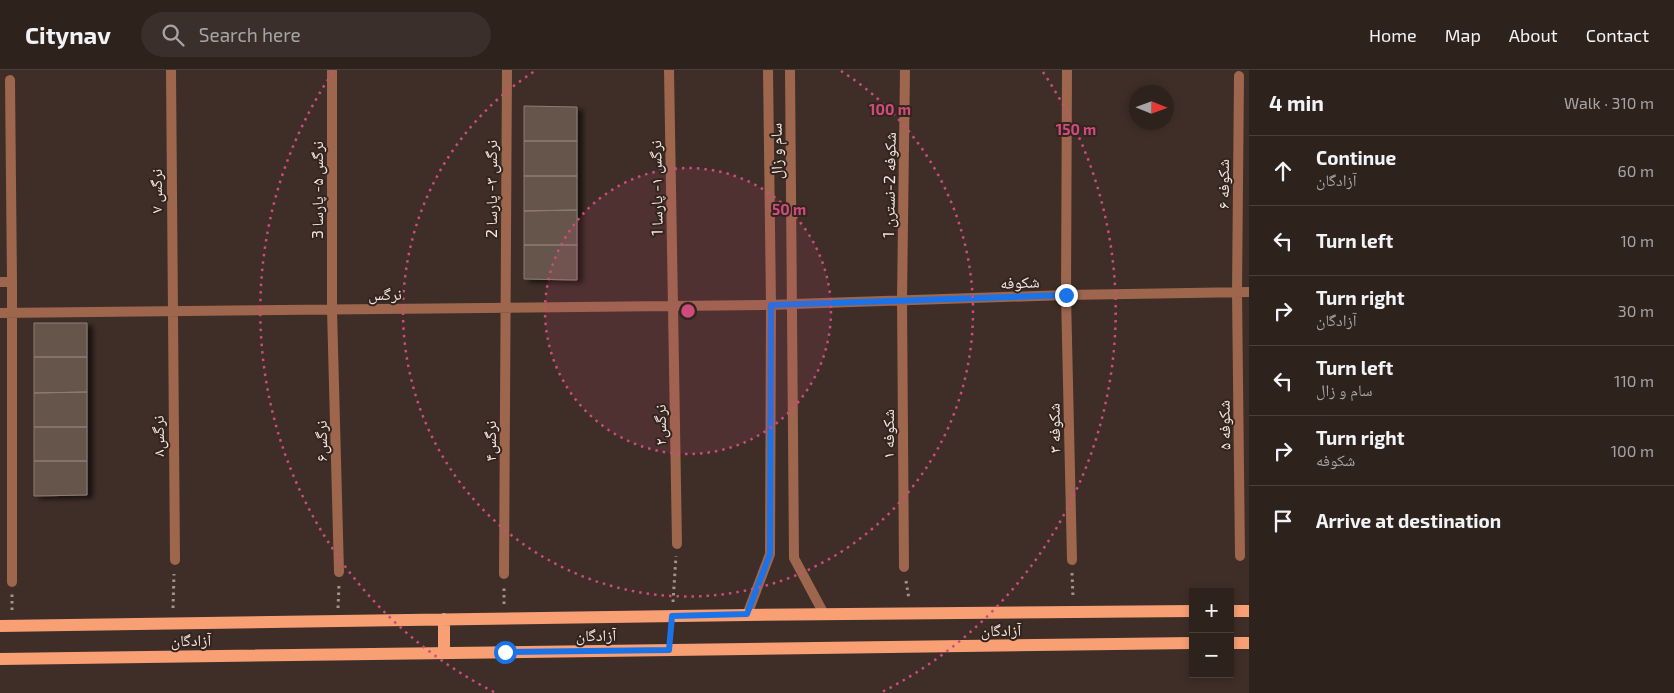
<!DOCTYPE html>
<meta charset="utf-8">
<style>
body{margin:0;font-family:"Exo 2","Noto Naskh Arabic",sans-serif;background:#3a2f2a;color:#f1f3f6}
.controls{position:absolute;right:15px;bottom:15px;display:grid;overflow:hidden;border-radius:0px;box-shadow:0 2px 8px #0003}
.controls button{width:45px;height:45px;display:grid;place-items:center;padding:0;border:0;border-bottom:1px solid #493f3b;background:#2e221d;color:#f1f3f6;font:25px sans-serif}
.compass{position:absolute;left:1129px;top:15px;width:45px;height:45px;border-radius:50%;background:#2e221d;box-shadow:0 2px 8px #0003;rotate:91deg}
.stop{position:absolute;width:15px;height:15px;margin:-11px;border:4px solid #1a73e8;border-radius:50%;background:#fff}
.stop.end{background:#1a73e8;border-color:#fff;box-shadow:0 1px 5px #0008}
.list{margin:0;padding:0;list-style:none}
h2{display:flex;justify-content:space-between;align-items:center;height:65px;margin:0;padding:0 20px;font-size:21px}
h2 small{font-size:16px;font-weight:400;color:#a7a4a4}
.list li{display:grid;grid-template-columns:32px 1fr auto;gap:15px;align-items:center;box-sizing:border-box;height:70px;padding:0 20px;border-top:1px solid #493f3b}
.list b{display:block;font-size:19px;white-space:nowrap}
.list p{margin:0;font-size:16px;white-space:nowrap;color:#a7a4a4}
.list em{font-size:16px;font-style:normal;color:#a7a4a4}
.icon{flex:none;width:28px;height:28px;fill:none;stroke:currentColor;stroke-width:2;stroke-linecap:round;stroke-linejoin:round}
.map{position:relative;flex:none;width:1249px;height:623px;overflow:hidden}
header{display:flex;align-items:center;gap:30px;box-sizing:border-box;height:70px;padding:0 25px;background:#2e221d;border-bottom:1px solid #493f3b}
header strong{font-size:24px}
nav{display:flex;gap:28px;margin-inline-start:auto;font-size:18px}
.search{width:350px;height:45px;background:#3a2f2a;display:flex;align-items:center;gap:12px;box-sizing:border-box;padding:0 18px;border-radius:28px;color:#a7a4a4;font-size:19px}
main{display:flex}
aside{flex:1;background:#2e221d}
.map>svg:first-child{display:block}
</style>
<header>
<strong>Citynav</strong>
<div class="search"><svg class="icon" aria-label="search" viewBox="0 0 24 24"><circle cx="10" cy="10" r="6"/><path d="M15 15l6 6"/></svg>Search here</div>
<nav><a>Home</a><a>Map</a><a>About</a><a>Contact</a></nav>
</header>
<main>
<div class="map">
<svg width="1249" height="623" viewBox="0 0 1249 623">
<defs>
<filter id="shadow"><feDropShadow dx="5.5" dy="3" stdDeviation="2.5" flood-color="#0009"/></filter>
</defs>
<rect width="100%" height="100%" fill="#3e2e27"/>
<path fill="#65544c" stroke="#8f7d74" filter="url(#shadow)" d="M524 36 577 37V71H524Z
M524 71H577V106H524Z
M524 106H577V140L524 141Z
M577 140V175H524V141Z
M524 175H577V210L524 209Z
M34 253H87V287H34Z
M34 287H87V322L34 323Z
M87 322V357H34V323Z
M34 357H87V391H34Z
M34 391H87V425L34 426Z"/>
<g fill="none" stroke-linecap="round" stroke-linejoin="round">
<path stroke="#a1948e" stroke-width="3" stroke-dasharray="2.5 4" stroke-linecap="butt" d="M1072 503 1073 527
M906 511 909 529
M673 532 676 486
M504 534V518
M173 538 174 504
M338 538 339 514
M12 540V524"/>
<path stroke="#9d664d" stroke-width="10" d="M171 0 175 490
M332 0V240L339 502
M669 0 677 474
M1067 0 1066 225 1072 490
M1239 6 1237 222 1240 486
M10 10 12 212V512
M0 212H12
M793 234 1066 225 1249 222
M0 243 771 235
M904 497 902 230 905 0
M504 504 507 0"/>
<path stroke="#9d664d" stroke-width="10" d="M790 0 794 488 824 544
M771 235 793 234
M747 545 770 484 771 235 768 0"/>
<path stroke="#f99f74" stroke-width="12" d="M1230 541H1249
M444 549V583
M0 556 747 545 1193 541
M1230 573H1249
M0 589 1193 573"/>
</g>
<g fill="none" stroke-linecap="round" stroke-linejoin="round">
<path stroke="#1a73e8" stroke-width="6" d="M505 582 669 580 672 546 747 544 770 484 771 235 1066 225"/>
</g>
<circle cx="688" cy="241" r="143" fill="#ce4c7d" fill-opacity=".12"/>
<g fill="none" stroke="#ce4c7d" stroke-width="2.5" stroke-dasharray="2.5 5">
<circle cx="688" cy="241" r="143"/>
<path d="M841 1A285 285 0 1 1 535 1"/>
<path d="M494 622A428 428 0 0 1 333 2M1043 2A428 428 0 0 1 882 622"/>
</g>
<g text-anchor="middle" stroke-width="4" stroke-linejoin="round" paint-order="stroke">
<g font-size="16" fill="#f2e8e3" stroke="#33241d">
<text transform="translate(776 81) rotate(-91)" y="6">سام و زال</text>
<text transform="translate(1223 114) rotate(-90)" y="6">شکوفه ۶</text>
<text transform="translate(889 115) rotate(-89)" y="6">شکوفه 2-نسترن 1</text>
<text transform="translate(656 118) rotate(-91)" y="6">نرگس ۱- پارسا 1</text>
<text transform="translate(491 119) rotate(-90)" y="6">نرگس ۳- پارسا 2</text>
<text transform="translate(317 120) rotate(-90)" y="6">نرگس ۵- پارسا 3</text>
<text transform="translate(156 121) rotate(-90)" y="6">نرگس ۷</text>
<text transform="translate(1020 212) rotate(-2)" y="6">شکوفه</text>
<text transform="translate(385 224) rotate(-1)" y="6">نرگس</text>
<text transform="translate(660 355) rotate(-91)" y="6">نرگس۲</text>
<text transform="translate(1224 355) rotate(-91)" y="6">شکوفه ۵</text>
<text transform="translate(1054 358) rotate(-91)" y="6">شکوفه ۳</text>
<text transform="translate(888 364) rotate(-90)" y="6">شکوفه ۱</text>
<text transform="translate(158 366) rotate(-91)" y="6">نرگس۸</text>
<text transform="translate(321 371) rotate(-91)" y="6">نرگس۶</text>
<text transform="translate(490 371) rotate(-90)" y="6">نرگس۴</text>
<text transform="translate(1001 560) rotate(-1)" y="6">آزادگان</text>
<text transform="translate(596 565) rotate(-1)" y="6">آزادگان</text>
<text transform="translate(191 570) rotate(-1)" y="6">آزادگان</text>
</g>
</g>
<circle cx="688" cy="241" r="8" fill="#ce4c7d" stroke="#33241d" stroke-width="2.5"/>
<g font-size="15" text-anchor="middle" font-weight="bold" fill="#ce4c7d" stroke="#33241d" stroke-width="4" stroke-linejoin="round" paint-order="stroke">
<text x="890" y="45">100 m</text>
<text x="1076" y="65">150 m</text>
<text x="789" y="145">50 m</text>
</g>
</svg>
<div class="controls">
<button>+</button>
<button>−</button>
</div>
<svg class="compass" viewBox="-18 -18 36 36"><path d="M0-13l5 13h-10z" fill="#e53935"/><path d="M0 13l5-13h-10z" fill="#a7a4a4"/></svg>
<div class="stop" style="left:505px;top:582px"></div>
<div class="stop end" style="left:1066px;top:225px"></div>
</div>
<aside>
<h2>4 min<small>Walk · 310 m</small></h2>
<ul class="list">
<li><svg class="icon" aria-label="ahead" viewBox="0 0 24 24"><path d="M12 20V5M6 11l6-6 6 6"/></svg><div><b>Continue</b><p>آزادگان</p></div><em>60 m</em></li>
<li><svg class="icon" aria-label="left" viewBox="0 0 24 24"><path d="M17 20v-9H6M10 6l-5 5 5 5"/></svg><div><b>Turn left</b></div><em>10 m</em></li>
<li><svg class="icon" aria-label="right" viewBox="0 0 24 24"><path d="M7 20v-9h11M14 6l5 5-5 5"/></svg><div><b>Turn right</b><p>آزادگان</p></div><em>30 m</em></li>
<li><svg class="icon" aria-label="left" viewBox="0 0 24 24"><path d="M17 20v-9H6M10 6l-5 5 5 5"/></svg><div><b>Turn left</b><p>سام و زال</p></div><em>110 m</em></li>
<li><svg class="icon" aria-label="right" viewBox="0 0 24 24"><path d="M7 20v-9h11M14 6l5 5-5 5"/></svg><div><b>Turn right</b><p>شکوفه</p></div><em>100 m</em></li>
<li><svg class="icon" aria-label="arrive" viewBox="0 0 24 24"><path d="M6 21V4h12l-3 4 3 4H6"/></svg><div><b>Arrive at destination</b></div></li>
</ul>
</aside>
</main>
